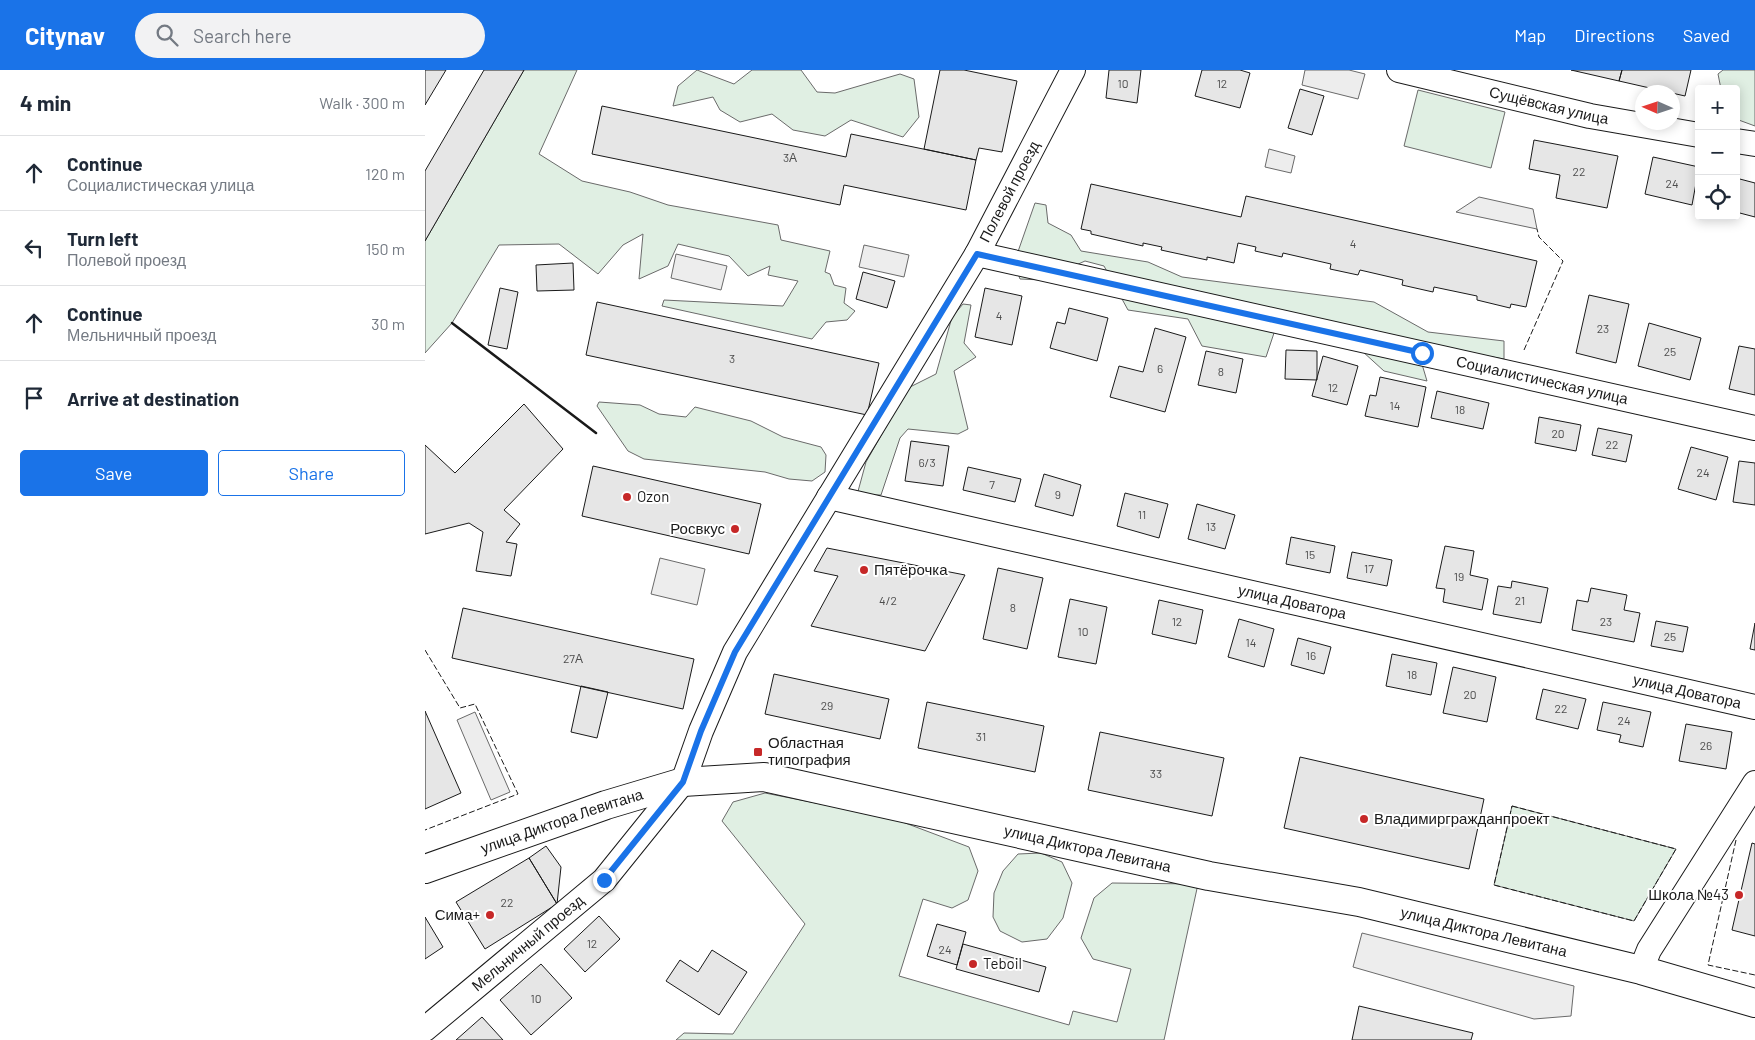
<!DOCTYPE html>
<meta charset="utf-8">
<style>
body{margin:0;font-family:Barlow,sans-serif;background:#f2f2f3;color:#1f2937}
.controls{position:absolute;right:15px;top:15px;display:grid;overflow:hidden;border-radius:5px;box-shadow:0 2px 12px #0003}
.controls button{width:45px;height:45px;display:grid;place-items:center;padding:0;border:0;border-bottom:1px solid #e0e1e3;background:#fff;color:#1f2937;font:25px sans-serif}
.compass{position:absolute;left:1210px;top:15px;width:45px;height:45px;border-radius:50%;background:#fff;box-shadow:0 2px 12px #0003;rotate:273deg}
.stop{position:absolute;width:15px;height:15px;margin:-11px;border:4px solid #1a73e8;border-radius:50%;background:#fff}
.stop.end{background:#1a73e8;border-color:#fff;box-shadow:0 1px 5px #0008}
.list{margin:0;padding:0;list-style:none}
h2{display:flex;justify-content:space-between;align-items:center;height:65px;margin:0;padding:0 20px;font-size:21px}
h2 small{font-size:16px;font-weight:400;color:#747a83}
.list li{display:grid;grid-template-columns:32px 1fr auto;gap:15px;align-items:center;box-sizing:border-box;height:75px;padding:0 20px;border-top:1px solid #e0e1e3}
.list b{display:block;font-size:19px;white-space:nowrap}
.list p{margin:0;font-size:16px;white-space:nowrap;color:#747a83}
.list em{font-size:16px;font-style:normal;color:#747a83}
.actions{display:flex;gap:10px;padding:15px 20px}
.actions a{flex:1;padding:11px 0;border:1px solid #1a73e8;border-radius:5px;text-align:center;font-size:18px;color:#1a73e8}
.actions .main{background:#1a73e8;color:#fff}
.icon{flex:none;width:28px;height:28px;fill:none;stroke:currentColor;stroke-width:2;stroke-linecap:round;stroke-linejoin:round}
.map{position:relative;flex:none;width:1330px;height:970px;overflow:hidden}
header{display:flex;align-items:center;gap:30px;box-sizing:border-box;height:70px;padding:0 25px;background:#1a73e8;color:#fff}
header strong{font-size:24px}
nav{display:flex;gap:28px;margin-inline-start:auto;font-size:18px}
.search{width:350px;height:45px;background:#f2f2f3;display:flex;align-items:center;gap:12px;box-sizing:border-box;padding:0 18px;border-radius:28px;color:#747a83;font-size:19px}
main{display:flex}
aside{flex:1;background:#fff}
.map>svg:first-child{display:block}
</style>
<header>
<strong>Citynav</strong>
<div class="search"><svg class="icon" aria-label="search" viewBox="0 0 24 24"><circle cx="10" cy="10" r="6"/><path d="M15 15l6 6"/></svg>Search here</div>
<nav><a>Map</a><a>Directions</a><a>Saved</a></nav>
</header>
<main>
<aside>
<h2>4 min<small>Walk · 300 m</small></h2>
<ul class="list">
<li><svg class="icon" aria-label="ahead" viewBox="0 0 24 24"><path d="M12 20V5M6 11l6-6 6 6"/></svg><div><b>Continue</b><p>Социалистическая улица</p></div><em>120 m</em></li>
<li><svg class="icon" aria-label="left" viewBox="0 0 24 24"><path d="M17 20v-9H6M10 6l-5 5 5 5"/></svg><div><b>Turn left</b><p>Полевой проезд</p></div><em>150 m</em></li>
<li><svg class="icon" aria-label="ahead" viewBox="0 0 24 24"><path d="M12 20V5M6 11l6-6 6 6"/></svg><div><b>Continue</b><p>Мельничный проезд</p></div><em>30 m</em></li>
<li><svg class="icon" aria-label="arrive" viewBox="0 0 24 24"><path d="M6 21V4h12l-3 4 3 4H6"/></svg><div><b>Arrive at destination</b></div></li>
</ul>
<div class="actions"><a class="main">Save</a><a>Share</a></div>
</aside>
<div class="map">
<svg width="1330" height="970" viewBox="0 0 1330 970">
<rect width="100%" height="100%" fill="#fff"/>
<path fill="#e0efe3" stroke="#6a6a6a" d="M99 0H152L114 84 157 111 205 122 243 135 353 155 356 170 405 181 400 202 405 204 409 215 421 218 419 233 430 241 422 250 401 252 387 269 237 236 239 230 358 236 373 211 343 205 345 196 323 206 304 186 253 174 243 196 214 209 218 164 198 175 173 204 134 174 74 175 27 253 0 283V171Z
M272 0 309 14 327 0H376L392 22 410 23 475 4 489 9 494 47 478 67 426 50 400 66 368 60 347 44 315 52 295 40 288 27 248 36 253 16Z
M1298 0H1330V56L1311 49V19H1296L1293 4Z
M993 20 1080 42 1066 98 979 76Z
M610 133 621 135 623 153 646 165 656 181 723 192 757 207 949 232 1003 262 1079 271V289L991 274 1002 311 959 301 937 281 850 260 841 287 777 276 763 249 703 240 679 196 660 191 618 210 595 209 589 193Z
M538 234 546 235 539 273 551 287 529 301 543 359 533 364 483 359 475 368 456 425H432L441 392 483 318 511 304 527 247Z
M174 332 215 335 234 344 261 347 270 337 326 351 358 367 396 377 401 385 400 402 387 411 364 409 340 402 219 389 203 381 172 336Z
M340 723 467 748 544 777 553 801 543 830 527 838 498 829 474 906 644 955 648 941 692 952 706 899 668 889 656 868 669 828 687 813 773 814 739 970H251L259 963 308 964 380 854 297 751 308 732Z
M1087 736 1251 779 1209 851 1069 815Z
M616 783 637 792 647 813 638 848 622 869 597 872 575 861 568 847 569 823 578 801 593 784Z"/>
<path fill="#ededed" stroke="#6a6a6a" d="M880 0H924L940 4 933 29 877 15Z
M844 79 870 86 866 103 840 97Z
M1054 127 1108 139 1112 159 1031 142Z
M439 175 484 185 479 207 434 197Z
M251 184 302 196 296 220 246 208Z
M235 488 280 499 272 535 226 524Z
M50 642 85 722 66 730 32 650Z
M937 863 1149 916 1146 946 1109 949 928 897Z"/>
<path fill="#e6e6e6" stroke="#1a1a1a" d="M0 0H21L0 35Z
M59 0H99L0 171V101Z
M515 0H539L592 11 577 82 554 78 551 90 499 79Z
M684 0H716L712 33 681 28Z
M777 0H815L825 3 815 38 770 26Z
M1146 0H1197L1194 11Z
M1197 0H1266L1260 26 1194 11Z
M875 19 899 26 887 65 863 58Z
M177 36 421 87 426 64 551 90 541 140 419 115 415 135 167 84Z
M1109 70 1193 86 1182 138 1131 128 1135 105 1104 99Z
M1228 87 1274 97 1267 135 1220 124Z
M1311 108 1330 113V147L1311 142Z
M666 114 816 147 821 126 1112 191 1101 237 1086 234 1085 238 1052 230V226L1009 217 1008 222 977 215 978 210 935 200 933 205 905 199 906 194 858 183 857 187 830 181 831 177 813 173 809 193 782 187V190L736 180 737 177 718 173V176L666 164V161L656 159Z
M148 193 149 220 112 221 111 195Z
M438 202 470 211 462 238 431 229Z
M75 218 93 222 82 279 63 275Z
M560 218 597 226 587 275 550 267Z
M1164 225 1204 234 1191 293 1151 283Z
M172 232 454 293 442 345 161 285Z
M644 238 683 248 672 291 625 278 632 252 640 254Z
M1224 253 1276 268 1265 310 1213 296Z
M730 258 761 267 740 342 685 327 694 296 718 302Z
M1314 276 1330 279V325L1304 319Z
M861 280 892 281V310L860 309Z
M781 281 818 289 811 323 773 315Z
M898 286 933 296 922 335 887 326Z
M955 307 1001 317 993 357 940 346 945 325 951 326Z
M1012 321 1064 333 1058 359 1006 348Z
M99 334 138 379 79 440 95 454 81 472 92 474 86 506 51 501 58 462 44 453 0 464V375L30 403Z
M1114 347 1156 355 1151 381 1110 373Z
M1173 358 1207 365 1201 392 1167 385Z
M486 371 524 376 518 416 480 411Z
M1266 377 1303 387 1291 430 1253 419Z
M1314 391 1330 393V435L1308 432Z
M168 396 336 434 324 484 157 446Z
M543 397 596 409 590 432 538 420Z
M619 404 656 415 648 446 610 436Z
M700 423 743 434 734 468 692 456Z
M772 434 810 445 800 479 763 469Z
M866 467 910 476 905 503 861 494Z
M1020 476 1049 481 1045 505 1063 509 1057 540 1018 532 1020 519 1011 518Z
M402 478 540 505 500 581 386 556 413 506 389 501Z
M927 482 967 490 962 516 922 508Z
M573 498 618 508 602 579 558 569Z
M1087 511 1123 518 1116 553 1068 544 1073 516 1086 518Z
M1166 518 1202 525 1199 540 1215 543 1209 572 1147 560 1152 530 1163 532Z
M645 529 682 537 671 594 633 587Z
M734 530 778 540 771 574 727 564Z
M38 538 269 589 258 639 27 588Z
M814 549 849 559 839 597 803 587Z
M1231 551 1263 557 1258 582 1226 576Z
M1330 553V580L1325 579Z
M873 568 906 577 899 604 866 595Z
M967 584 1012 593 1006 625 961 616Z
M1028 597 1071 607 1062 652 1018 643Z
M349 604 464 629 455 669 340 644Z
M156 616 183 622 172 668 146 662Z
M1118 619 1161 629 1153 659 1111 649Z
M502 632 619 656 610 702 493 678Z
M1178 632 1226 642 1218 677 1194 672 1196 665 1172 660Z
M0 641 36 723 0 739Z
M1261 654 1307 662 1301 699 1254 691Z
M675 662 799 688 787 746 663 720Z
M875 687 1059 729 1044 799 859 758Z
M1327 773 1330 774V866L1307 860Z
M121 776 136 797 132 834 104 788Z
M104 788 132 834 60 879 31 832Z
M174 846 195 869 160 902 139 879Z
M0 847 18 877 0 889Z
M512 854 541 862 532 895 502 886Z
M538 874 621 897 614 922 531 899Z
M287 880 322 902 294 945 241 911 255 890 273 902Z
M116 894 147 928 106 965 75 930Z
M934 936 1048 963 1046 970H927Z
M57 947 78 970H31Z"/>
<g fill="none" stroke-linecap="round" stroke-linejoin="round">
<g stroke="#1a1a1a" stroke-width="26">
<g id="street">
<path id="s1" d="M974 0 1165 46 1274 65"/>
<path d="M1311 71 1330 74"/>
<path id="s2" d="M552 184 1330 358"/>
<path id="s3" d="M404 427 1330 637"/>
<path d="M1216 900 1224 880 1330 713"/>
<path id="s4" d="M0 959 179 810 258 712 276 661 310 582 552 184 648 0"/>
</g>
</g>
<g stroke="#1a1a1a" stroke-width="30">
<g id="secondary">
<path id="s5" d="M0 799 181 735 258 712 339 707 784 806 934 832 1216 900 1330 933"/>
</g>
</g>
<use href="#street" stroke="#fff" stroke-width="24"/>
<use href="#secondary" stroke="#fff" stroke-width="28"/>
<path stroke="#1a1a1a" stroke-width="1" stroke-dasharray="6 2.5" stroke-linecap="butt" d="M1099 280 1138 191 1114 167 1112 159
M0 580 35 638 50 634 93 724 0 760
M1087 736 1251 779 1209 851 1069 815Z
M1311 770 1283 895 1330 905"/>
<path stroke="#1a1a1a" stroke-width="2.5" d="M27 253 171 363"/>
</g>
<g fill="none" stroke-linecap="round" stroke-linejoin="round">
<path stroke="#1a73e8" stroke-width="6" d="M179 810 258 712 276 661 310 582 552 184 997 283"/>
</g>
<g fill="#c62828" stroke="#fff" stroke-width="2">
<circle cx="202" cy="427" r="5"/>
<circle cx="310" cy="459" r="5"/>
<circle cx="439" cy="500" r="5"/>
<rect x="328" y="677" width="10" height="10" rx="2.5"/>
<circle cx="939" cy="749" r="5"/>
<circle cx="1314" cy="825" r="5"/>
<circle cx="65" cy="845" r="5"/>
<circle cx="548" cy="894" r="5"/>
</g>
<g text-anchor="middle" stroke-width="4" stroke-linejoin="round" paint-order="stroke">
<g font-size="12" fill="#4d4d4d">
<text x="698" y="18">10</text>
<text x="797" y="18">12</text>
<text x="365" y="92">3А</text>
<text x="1154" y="106">22</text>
<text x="1247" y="118">24</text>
<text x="928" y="178">4</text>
<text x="574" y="250">4</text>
<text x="1178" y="263">23</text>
<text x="1245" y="286">25</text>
<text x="307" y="293">3</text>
<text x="735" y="303">6</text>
<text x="796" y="306">8</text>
<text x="908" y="322">12</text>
<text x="970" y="340">14</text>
<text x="1035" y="344">18</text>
<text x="1133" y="368">20</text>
<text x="1187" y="379">22</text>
<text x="502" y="397">6/3</text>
<text x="1278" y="407">24</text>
<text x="567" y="419">7</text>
<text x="633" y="429">9</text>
<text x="717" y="449">11</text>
<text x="786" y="461">13</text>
<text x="885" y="489">15</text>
<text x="944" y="503">17</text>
<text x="1034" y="511">19</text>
<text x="463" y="535">4/2</text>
<text x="1095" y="535">21</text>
<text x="588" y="542">8</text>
<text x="752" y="556">12</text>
<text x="1181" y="556">23</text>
<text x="658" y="566">10</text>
<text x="1245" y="571">25</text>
<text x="826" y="577">14</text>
<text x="886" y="590">16</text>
<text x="148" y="593">27А</text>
<text x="987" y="609">18</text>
<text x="1045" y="629">20</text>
<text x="402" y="640">29</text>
<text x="1136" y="643">22</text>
<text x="1199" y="655">24</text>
<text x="556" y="671">31</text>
<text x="1281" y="680">26</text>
<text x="731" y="708">33</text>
<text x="82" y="837">22</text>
<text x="167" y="878">12</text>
<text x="520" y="884">24</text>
<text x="111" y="933">10</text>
</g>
<g font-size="15" fill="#1a1a1a" stroke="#fff">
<text dy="5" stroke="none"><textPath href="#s1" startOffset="154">Сущёвская улица</textPath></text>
<text dy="5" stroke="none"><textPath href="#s4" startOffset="1035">Полевой проезд</textPath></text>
<text dy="5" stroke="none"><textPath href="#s2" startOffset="579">Социалистическая улица</textPath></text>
<text dy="5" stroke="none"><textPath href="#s3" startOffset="475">улица Доватора</textPath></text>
<text dy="5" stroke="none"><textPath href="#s3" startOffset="880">улица Доватора</textPath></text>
<text dy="5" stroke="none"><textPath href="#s5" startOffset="145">улица Диктора Левитана</textPath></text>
<text dy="5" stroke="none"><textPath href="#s5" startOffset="685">улица Диктора Левитана</textPath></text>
<text dy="5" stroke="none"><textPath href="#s5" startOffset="1090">улица Диктора Левитана</textPath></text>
<text dy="5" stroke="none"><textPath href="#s4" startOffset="134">Мельничный проезд</textPath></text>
</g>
<g font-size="15" fill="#1a1a1a" stroke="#fff" text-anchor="start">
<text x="212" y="432">Ozon</text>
<text x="300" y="464" text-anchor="end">Росвкус</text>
<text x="449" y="505">Пятёрочка</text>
<text x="343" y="678">Областная<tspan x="343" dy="17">типография</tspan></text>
<text x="949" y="754">Владимиргражданпроект</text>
<text x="1304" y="830" text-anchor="end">Школа №43</text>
<text x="55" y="850" text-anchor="end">Сима+</text>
<text x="558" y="899">Teboil</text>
</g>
</g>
</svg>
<div class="controls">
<button>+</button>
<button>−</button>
<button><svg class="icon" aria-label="locate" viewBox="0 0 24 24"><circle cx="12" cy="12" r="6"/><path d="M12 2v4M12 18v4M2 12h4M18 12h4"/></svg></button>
</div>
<svg class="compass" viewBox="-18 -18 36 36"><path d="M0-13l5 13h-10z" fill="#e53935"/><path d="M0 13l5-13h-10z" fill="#747a83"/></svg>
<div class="stop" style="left:997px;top:283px"></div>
<div class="stop end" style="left:179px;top:810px"></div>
</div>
</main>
